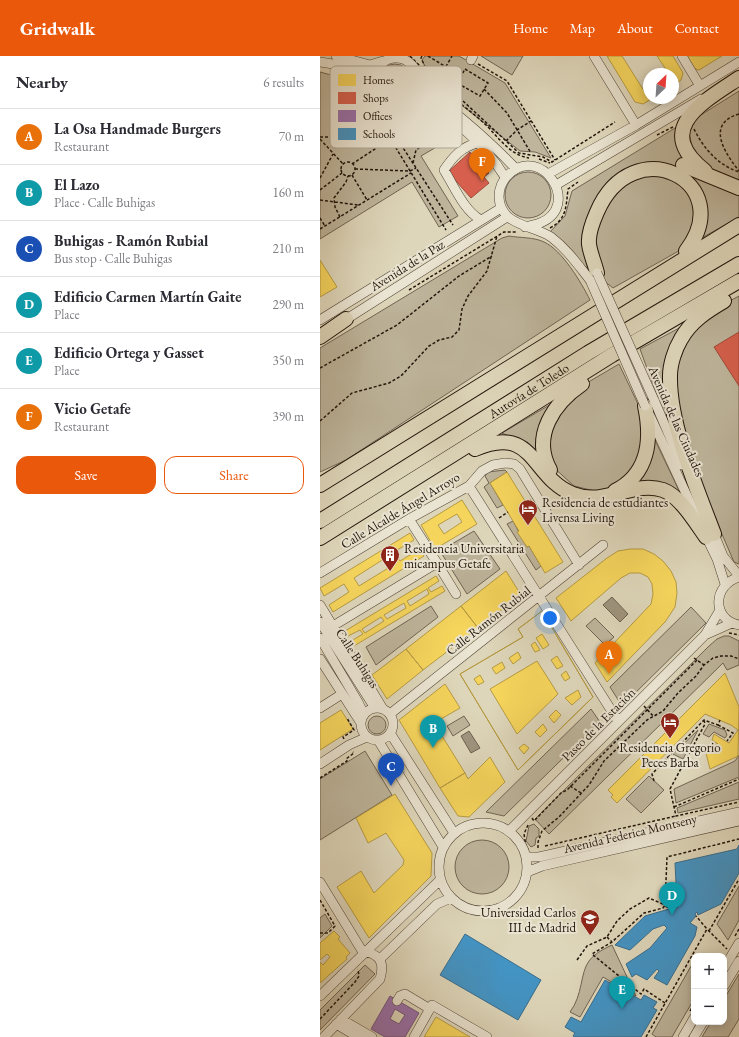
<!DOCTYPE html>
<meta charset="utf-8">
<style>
body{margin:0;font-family:"EB Garamond",serif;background:#f2f2f3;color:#2b2b33}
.controls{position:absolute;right:12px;bottom:12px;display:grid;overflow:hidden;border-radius:8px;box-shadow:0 2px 10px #0003}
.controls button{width:36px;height:36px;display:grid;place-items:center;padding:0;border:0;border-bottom:1px solid #e1e1e2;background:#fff;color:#2b2b33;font:20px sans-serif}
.compass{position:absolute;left:323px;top:12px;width:36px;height:36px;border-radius:50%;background:#fff;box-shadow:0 2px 10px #0003;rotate:25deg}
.you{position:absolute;left:230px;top:562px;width:14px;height:14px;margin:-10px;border:3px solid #fff;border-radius:50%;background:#1a73e8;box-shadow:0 0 0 6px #1a73e833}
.badge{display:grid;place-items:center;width:26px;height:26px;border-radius:50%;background:#ea580c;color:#fff;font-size:13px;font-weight:700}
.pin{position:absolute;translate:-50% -33px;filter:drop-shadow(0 1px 2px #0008)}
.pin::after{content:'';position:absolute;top:21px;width:14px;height:12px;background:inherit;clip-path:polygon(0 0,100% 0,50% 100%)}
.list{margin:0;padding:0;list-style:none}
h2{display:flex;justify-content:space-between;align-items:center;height:52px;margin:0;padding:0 16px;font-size:17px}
h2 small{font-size:13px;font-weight:400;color:#7c7c81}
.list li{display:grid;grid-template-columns:26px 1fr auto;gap:12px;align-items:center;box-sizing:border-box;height:56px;padding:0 16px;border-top:1px solid #e1e1e2}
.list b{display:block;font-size:15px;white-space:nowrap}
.list p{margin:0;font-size:13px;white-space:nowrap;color:#7c7c81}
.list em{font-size:13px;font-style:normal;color:#7c7c81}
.actions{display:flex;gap:8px;padding:12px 16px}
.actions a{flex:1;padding:9px 0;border:1px solid #ea580c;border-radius:12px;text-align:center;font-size:14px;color:#ea580c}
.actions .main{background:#ea580c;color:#fff}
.map{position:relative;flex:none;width:419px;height:981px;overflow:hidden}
header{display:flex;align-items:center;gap:24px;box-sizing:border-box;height:56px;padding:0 20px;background:#ea580c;color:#fff}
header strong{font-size:19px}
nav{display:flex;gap:22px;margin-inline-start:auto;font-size:14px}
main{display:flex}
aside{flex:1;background:#fff}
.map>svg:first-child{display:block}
</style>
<header>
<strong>Gridwalk</strong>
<nav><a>Home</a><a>Map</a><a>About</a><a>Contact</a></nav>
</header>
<main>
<aside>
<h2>Nearby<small>6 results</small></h2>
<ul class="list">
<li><span class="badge" style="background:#e8710a">A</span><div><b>La Osa Handmade Burgers</b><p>Restaurant</p></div><em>70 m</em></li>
<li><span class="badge" style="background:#0f9aa8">B</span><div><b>El Lazo</b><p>Place · Calle Buhigas</p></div><em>160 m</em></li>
<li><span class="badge" style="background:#1a4fb4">C</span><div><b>Buhigas - Ramón Rubial</b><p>Bus stop · Calle Buhigas</p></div><em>210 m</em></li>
<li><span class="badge" style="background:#0f9aa8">D</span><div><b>Edificio Carmen Martín Gaite</b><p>Place</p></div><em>290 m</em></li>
<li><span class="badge" style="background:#0f9aa8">E</span><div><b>Edificio Ortega y Gasset</b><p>Place</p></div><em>350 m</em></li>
<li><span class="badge" style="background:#e8710a">F</span><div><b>Vicio Getafe</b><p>Restaurant</p></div><em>390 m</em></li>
</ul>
<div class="actions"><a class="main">Save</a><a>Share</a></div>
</aside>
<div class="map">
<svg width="419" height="981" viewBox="0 0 419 981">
<rect width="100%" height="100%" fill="#ded6ba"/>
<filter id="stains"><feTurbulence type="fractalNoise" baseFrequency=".005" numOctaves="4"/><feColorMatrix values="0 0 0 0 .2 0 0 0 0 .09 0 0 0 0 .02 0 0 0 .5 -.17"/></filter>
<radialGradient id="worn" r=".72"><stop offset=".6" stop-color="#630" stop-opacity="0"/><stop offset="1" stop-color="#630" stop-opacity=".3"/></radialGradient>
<path fill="#beb59c" stroke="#706453" d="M105 0H139L185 27 231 102 215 96 200 95 112 26 102 4Z
M161 0H203L192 19Z
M59 24a16 16 0 1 1 32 0a16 16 0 1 1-32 0Z
M0 16 44 28C56 55 69 60 96 51L137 79 101 100 138 160 119 171 92 126 0 183Z
M419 35V126L394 116 374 99 369 77 376 62Z
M360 69 369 107 419 135V161L293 232 261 207 229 177 245 160 252 135Z
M185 139a23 23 0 1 1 46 0a23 23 0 1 1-46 0Z
M189 180C200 182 214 181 224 186 242 194 261 226 270 244L26 404 0 416V292L182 182Z
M419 240V508L414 506 389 448 344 359 320 293Z
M299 308 362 441 335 426 279 436 254 430 209 389 182 377Z
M185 414 187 416 170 427 183 449 177 452 164 431 169 427 165 420 168 416Z
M193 465 207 491 209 490 221 510 216 514 187 468Z
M154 475 180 513 147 538 120 495Z
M111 550 118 561 56 609 46 591Z
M371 551 386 567 302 650 290 631Z
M275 562 294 581 285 589 266 570Z
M404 580H409L419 585V609L407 614 403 607 229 778 215 763 388 591 397 583Z
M271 653 280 666 184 760 166 756Z
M144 660 150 669 133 680 127 670Z
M48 669a9 9 0 1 1 18 0a9 9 0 1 1-18 0Z
M389 668 405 674 407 679 405 682 394 676 389 681 383 678Z
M378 674 363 703 353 698Z
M45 695 72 739 0 784V723Z
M419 699V721L356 747 354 733 415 705Z
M329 720 344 734 321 757 306 743Z
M419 726V743L358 757 357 752Z
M214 768 219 773V780L216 782 215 789 211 791 206 785 209 770Z
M135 811a27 27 0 1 1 54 0a27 27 0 1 1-54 0Z
M419 830V864L408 884 397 868Z
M5 858 12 870 0 882V862Z
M292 889 316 940 283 921 260 961 250 956C263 939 260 917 269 905 275 897 284 893 292 889Z
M374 905V943L352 981H336L332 978Z
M45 909 55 918 0 974V954Z
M419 918V963L408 981H382L391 966H404V943Z"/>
<path fill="#9e947e" stroke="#6c6150" d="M292 541 308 558 300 566 283 549Z
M149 675 160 692 151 697 141 680Z"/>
<path fill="#f6d55c" stroke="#b69b43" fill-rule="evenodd" d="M287 0H302L326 38 329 36V42H333L323 48 315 46Z
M337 0H353L363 17 361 24 353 30V18H349Z
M365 0H402L379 14 373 12Z
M0 204 17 231 0 241Z
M187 416 243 506 225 517 209 490 207 491 197 476 199 475 170 427Z
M142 444 157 468 115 493 101 469ZM137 458 142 466 124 478 118 469Z
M90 477 94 484 72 497 74 500 75 498 80 505 100 493 104 500 13 556 9 549 29 536 24 528 4 540 0 532ZM67 501 68 503 66 504 70 511 39 530 34 522Z
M310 493H323L334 498 343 505 351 515 356 526 357 537 355 551 345 566 287 626 275 607 331 548 333 538 332 528 328 521 320 517H310L301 522 251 565 236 542 287 502 298 495Z
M186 515 201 539 158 572 141 550Z
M116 520 119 525 108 532 111 536 122 530 125 535 34 590 31 585 43 578 40 574 28 580 25 575ZM107 533 109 538 90 550 87 545ZM84 547 86 552 67 563 64 559ZM61 561 64 565 45 577 42 573Z
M141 550 158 572 103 614 86 593Z
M222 555 273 641 198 714 140 618 203 581 198 573ZM222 578 229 589 223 593 216 582ZM215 586 220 594 215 596 211 589ZM198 596 201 602 193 608 189 602ZM237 600 243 610 237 613 231 604ZM217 605 238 638 197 678 170 633ZM182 606 185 612 176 618 172 612ZM246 615 250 622 245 625 241 619ZM160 619 164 626 158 629 154 623ZM258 634 261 641 252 649 245 642ZM236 654 241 659 234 667 229 661ZM223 668 227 674 220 681 215 676ZM204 688 209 692 204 698 199 692Z
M222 555 273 641 198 714 140 618 203 581 198 573Z
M86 593 103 614 67 643 52 619Z
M405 617 419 651 418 700 390 713 385 693 387 689 398 688 392 684 394 678 409 687 418 674 411 669 385 658 297 747 291 741 293 739 288 734Z
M125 628 140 652 114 667 145 717 120 732 79 664Z
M21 654 33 673 0 694V667Z
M170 701 185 726 149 761 138 760 120 732 145 717 148 723Z
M75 738 112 797 111 820 49 882 17 831 41 815 54 837 83 809 84 804 66 777 48 787 36 762Z
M14 875 20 881 18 883 30 897 26 901 27 903 0 927V906L3 909 10 901 7 898 0 904V887Z
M116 961 150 981H104Z"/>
<path fill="#d6604d" stroke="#a04939" d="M150 96 169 117 164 121 169 127 151 142 128 116Z
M419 276V330L394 291Z"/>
<path fill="#9970ab" stroke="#75547b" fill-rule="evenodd" d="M70 940 99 957 85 981H65L51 973ZM75 953 85 959 79 968 70 963Z"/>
<path fill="#4393c3" stroke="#396d8c" d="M419 789V817L401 848 378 859 377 856 375 858 376 860 370 867 377 871 375 880 347 929 334 922 339 915 337 913 327 924 316 918 312 921 306 908 330 892 347 872 344 869 333 873 310 894 295 889 325 860 349 853 356 827 355 807 417 793Z
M145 878 221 924 198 964 120 919Z
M285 924 321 944 324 939 337 946 333 952 337 954 321 981H255L253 980 255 977 245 971 251 961 261 966Z"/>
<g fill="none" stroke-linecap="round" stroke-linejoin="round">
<g stroke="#504436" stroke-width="10">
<path id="minor" d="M16 0 50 9 63 5
M274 0 316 69
M362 0 380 30
M54 24a22 22 0 1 1 44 0a22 22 0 1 1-44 0Z
M151 4 153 0
M0 6C18 8 38 14 53 23
M98 28C133 54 166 81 196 113
M92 40C129 56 164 87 185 121
M158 87C142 90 132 102 124 114 134 130 144 155 161 164
M228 118 316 69 419 6
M236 129 381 43
M205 171C210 170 215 169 220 167 263 150 221 86 188 119 182 125 179 133 179 141 180 170 213 169 231 181 247 193 258 209 270 224
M0 264 181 152
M22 266 187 161
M334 344 362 409
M330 360 376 459
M149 430 298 665
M392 473 403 500 419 520
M384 476 397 503 405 528
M117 507 136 538
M0 517 89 463 149 430 162 415 173 409 185 407 194 408 200 413 259 509
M419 521C393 529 391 563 419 569
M0 549 63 653
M0 566 55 652
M13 570 117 507 89 463
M385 579 412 567
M0 582 38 646 44 659
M0 603 41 667
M0 652 22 638
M41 668a16 16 0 1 1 32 0a16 16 0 1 1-32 0Z
M70 658 283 489
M70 677 134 777
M58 684 123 791
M0 708 29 689 47 681
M119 811a44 44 0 1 1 88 0a44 44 0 1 1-88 0Z
M189 775 385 579 400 554
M206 801H219L419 756
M207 816 222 810 419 765
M0 826 44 898
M60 903 117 848 131 842
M404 912 419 887
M404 930 419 905
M0 940 120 824
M77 945 80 940 85 938 110 953
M21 963 52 981
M16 968 38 981
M4 981 60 923C64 909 62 900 47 896
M94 981 112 949 167 981
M363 981 374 962
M374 981 383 966"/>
</g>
<g stroke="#21140a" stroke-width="16">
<g id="highway">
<path d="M363 109 419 132"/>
<path d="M385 115C332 73 383 46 419 22"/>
<path d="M277 217C275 208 270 197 269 188 268 178 273 165 277 156 313 72 419 126 366 195"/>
<path d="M0 281 26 263"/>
<path d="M155 393C215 367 211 422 253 438 285 451 313 424 343 434 360 440 376 467 386 481"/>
<path d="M230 414C211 380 234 347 262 328"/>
<path d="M0 429 419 169"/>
<path d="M295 435C329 418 332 383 325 350"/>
<path id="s1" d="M0 465 268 297 419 208"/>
<path d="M394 478C377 433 349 368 350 320 350 308 355 293 361 283 371 265 387 255 404 245"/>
<path d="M0 482 292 299 419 225"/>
</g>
</g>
<path stroke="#21140a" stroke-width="1.5" stroke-dasharray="3 2" stroke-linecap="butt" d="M90 0 103 13 107 25
M102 0 101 2 112 26 143 45 199 97 223 101 232 106 295 66
M108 0 141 20
M158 8 187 25 235 104
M145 13 168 27 160 40 137 27Z
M116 28 132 0
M164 33 187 57 211 97
M125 37C139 46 153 57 166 69 179 82 190 99 209 102
M419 58C385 68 405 97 419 115
M374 73C384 93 398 109 419 116
M66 80a7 7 0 1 1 14 0a7 7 0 1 1-14 0Z
M77 75 106 57
M337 79 353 71
M0 81H66
M15 81 62 51
M80 81 136 77
M0 83 23 108
M78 84 133 169
M186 85 197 74 211 65
M73 87 126 174
M219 103 230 107
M21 113a7 7 0 1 1 14 0a7 7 0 1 1-14 0Z
M93 107 96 94 106 87 110 80
M32 108 67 85
M35 113 90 115 96 112
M32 119 47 144
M0 122 13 98
M0 134 22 117
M0 144 38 149
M20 161 15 151 14 142 26 126 28 120
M0 162 5 170
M230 172C247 163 246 150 248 133L258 126
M0 173 91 117
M89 234 184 176H196
M0 312 77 269 139 220 172 200
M0 365 32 337 69 327 81 320 109 290 119 284 132 281 139 274 142 253 148 240 167 215 177 180
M206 447 211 444
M179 462 188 456
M409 577 419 579
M374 602 384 609
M324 650 334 661
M384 664 385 668 350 733 356 760 419 746
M398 669 413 677 407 685
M24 683 23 681 34 674 27 662
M347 701 363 710
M0 722 27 705 26 703 34 697 33 696
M334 725 332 718 384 664 398 669 400 664
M250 730 261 737
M354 751 419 723
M212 762 214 765 241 737 247 734 377 604
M208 769 204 778 206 791 208 793
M225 790 356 760
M218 792V786L222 775 239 761 269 729 284 705 327 664 343 655 358 637 376 620 384 609 393 602 401 600H411L419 603
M347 835H354
M0 844 15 870 8 877H0
M388 874 407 893
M389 875 419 823
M415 880 419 873
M287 881 292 886
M257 904 267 890 287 881 297 865 310 853 329 842 345 849 347 801 419 783
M345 947 324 933 321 938 272 898 292 886 324 857 343 852 345 849 349 853
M370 955 374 948
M0 963 35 926 39 920 38 913
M326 981 387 873 376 860"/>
<use href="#minor" stroke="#eae4d2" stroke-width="9"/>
<use href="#highway" stroke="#ded6ba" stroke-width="14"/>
<g stroke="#504436" stroke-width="10" stroke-linecap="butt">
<path id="minor-bridge" d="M277 217 334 344
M270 224 325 350"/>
</g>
<use href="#minor-bridge" stroke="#eae4d2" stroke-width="9"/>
</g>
<defs>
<g id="hotel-pin" transform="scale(1)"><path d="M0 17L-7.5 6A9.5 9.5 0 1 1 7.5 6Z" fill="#8f2418" stroke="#eae4d2"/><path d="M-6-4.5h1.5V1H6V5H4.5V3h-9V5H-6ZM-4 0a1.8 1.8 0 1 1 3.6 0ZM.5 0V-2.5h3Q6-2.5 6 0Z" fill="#fff"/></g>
<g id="building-pin" transform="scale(1)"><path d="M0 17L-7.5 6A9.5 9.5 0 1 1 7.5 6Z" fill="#8f2418" stroke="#eae4d2"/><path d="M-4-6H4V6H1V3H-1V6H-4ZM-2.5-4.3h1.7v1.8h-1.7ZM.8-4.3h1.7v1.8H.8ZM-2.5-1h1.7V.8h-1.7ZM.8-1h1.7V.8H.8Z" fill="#fff"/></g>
<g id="university-pin" transform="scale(1)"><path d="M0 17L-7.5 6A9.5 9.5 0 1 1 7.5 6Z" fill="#8f2418" stroke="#eae4d2"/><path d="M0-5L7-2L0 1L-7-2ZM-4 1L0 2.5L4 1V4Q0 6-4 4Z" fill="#fff"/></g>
</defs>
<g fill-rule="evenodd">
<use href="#hotel-pin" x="208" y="453"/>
<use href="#building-pin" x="70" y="499"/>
<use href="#hotel-pin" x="350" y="666"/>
<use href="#university-pin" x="270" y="863"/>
</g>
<g text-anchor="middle" stroke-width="4" stroke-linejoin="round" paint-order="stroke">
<g font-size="13" fill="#21140a" stroke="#eae4d2">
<text transform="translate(87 209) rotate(-32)" y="5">Avenida de la Paz</text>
<text dy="5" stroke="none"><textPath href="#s1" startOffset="246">Autovía de Toledo</textPath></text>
<text transform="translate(357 365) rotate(66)" y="5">Avenida de las Ciudades</text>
<text transform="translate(80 454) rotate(-31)" y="5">Calle Alcalde Ángel Arroyo</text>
<text transform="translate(168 564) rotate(-38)" y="5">Calle Ramón Rubial</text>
<text transform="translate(38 602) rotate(57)" y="5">Calle Buhigas</text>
<text transform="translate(278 668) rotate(-45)" y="5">Paseo de la Estación</text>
<text transform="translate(310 777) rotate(-13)" y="5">Avenida Federica Montseny</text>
</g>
<g font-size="13" fill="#21140a" stroke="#eae4d2" text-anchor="start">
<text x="222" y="451">Residencia de estudiantes<tspan x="222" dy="15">Livensa Living</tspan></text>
<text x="84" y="497">Residencia Universitaria<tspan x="84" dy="15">micampus Getafe</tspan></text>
<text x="350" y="696" text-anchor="middle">Residencia Gregorio<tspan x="350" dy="15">Peces Barba</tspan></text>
<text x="256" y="861" text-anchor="end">Universidad Carlos<tspan x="256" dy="15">III de Madrid</tspan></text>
</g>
</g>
<rect x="10" y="10" width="132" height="82" rx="6" fill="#eae4d2" stroke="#aea696" stroke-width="1"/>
<rect x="18" y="18" width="18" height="12" fill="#f6d55c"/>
<rect x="18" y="36" width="18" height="12" fill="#d6604d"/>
<rect x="18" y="54" width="18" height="12" fill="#9970ab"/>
<rect x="18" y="72" width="18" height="12" fill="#4393c3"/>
<g font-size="11" fill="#21140a">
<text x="43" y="28">Homes</text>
<text x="43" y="46">Shops</text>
<text x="43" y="64">Offices</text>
<text x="43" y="82">Schools</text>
</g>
<rect width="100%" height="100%" filter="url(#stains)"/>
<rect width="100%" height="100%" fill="url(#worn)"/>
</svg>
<div class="controls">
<button>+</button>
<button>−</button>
</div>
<svg class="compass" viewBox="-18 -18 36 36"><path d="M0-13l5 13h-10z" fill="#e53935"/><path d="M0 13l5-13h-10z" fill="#7c7c81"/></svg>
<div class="you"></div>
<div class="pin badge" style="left:289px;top:618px;background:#e8710a">A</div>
<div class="pin badge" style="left:113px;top:692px;background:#0f9aa8">B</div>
<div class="pin badge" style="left:71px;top:730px;background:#1a4fb4">C</div>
<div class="pin badge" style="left:352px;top:859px;background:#0f9aa8">D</div>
<div class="pin badge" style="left:302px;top:953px;background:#0f9aa8">E</div>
<div class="pin badge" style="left:162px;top:125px;background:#e8710a">F</div>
</div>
</main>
